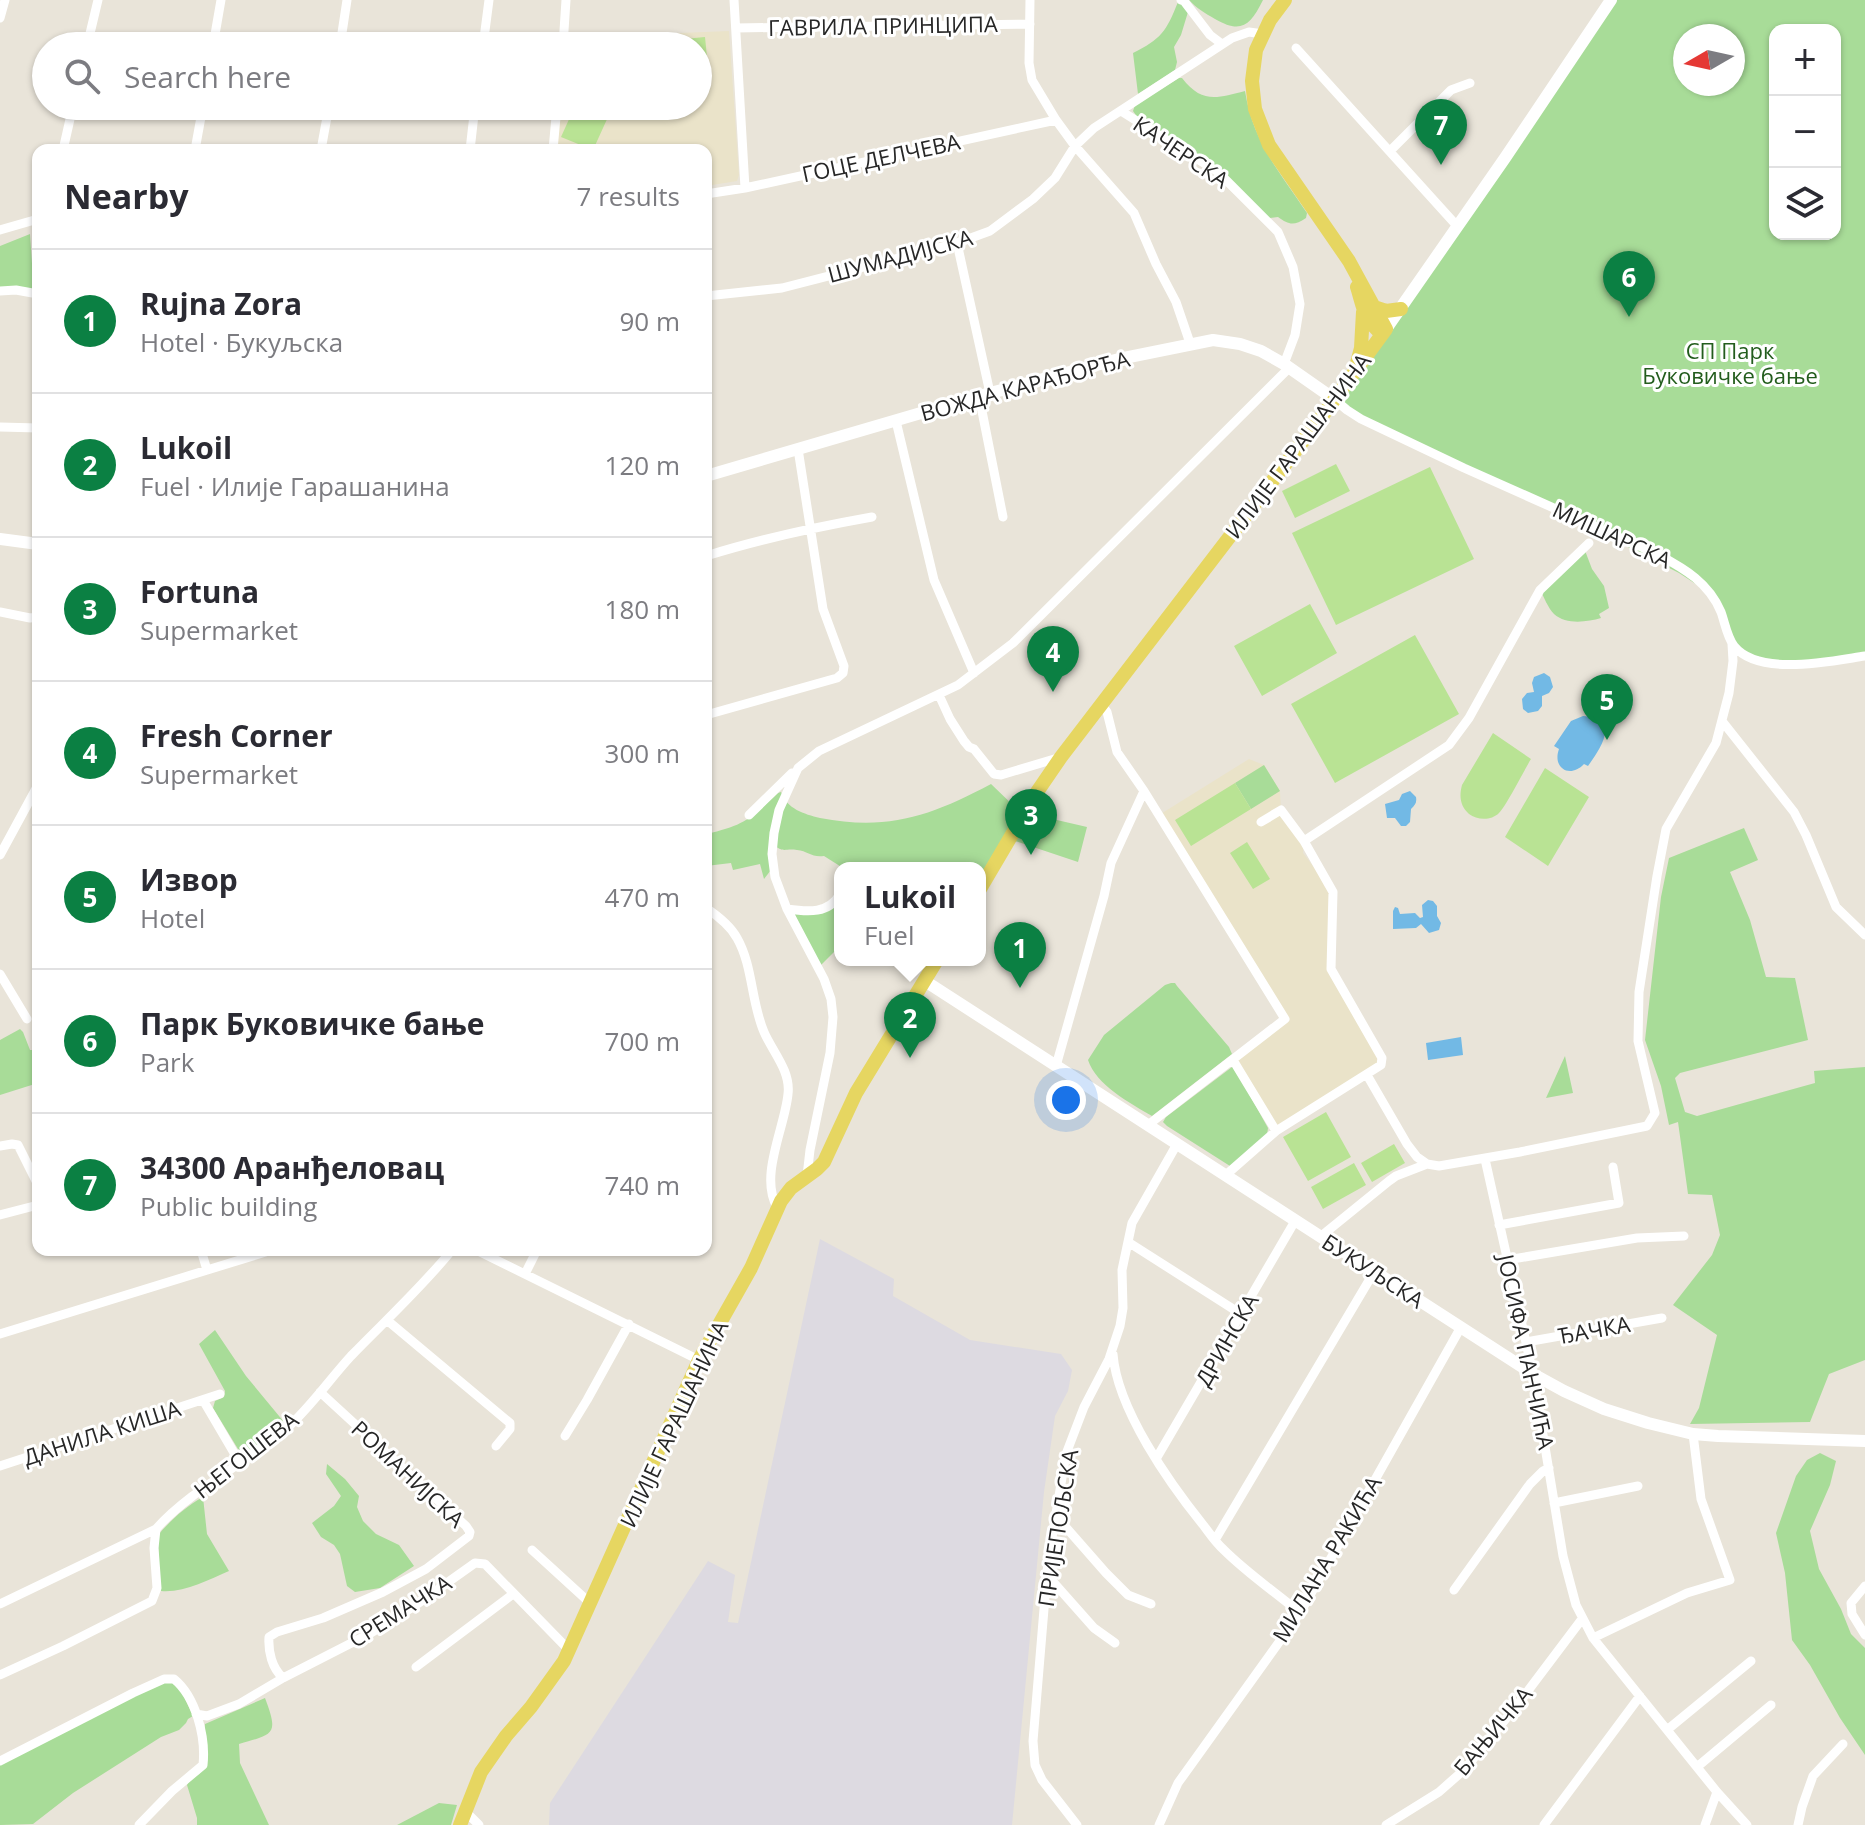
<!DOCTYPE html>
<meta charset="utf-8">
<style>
body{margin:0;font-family:"Open Sans",sans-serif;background:#f2f2f3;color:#2b2b33}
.controls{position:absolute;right:24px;top:24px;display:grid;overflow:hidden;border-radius:16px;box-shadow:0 2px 6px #0004}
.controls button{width:72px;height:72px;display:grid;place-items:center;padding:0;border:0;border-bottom:2px solid #e1e1e2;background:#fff;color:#2b2b33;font:40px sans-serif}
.compass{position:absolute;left:1673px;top:24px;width:72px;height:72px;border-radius:50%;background:#fff;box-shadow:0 2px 6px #0004;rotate:261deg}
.you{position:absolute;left:1066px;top:1100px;width:28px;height:28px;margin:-20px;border:6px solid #fff;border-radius:50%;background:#1a73e8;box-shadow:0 0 0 12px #1a73e833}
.badge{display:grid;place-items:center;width:52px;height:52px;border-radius:50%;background:#0b8043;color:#fff;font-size:26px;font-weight:700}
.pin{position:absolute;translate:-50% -66px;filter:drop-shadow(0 2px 4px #0008)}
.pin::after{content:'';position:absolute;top:42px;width:28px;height:24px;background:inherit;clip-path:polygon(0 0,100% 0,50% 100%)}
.popup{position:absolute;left:834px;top:862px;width:152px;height:104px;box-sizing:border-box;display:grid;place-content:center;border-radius:16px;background:#fff;filter:drop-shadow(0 2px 6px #0005);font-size:26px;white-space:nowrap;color:#7c7c81}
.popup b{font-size:30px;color:#2b2b33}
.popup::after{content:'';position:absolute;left:50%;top:100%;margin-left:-16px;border:16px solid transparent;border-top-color:#fff}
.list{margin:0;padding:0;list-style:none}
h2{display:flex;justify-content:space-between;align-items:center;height:104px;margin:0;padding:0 32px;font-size:34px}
h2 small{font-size:26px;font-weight:400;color:#7c7c81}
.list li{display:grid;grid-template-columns:52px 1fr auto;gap:24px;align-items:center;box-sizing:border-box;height:144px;padding:0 32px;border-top:2px solid #e1e1e2}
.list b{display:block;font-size:30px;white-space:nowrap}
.list p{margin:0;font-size:26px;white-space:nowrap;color:#7c7c81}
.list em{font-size:26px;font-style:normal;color:#7c7c81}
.icon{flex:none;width:44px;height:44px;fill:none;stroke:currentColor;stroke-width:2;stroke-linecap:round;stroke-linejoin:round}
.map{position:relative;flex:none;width:1865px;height:1825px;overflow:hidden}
.search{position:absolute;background:#fff;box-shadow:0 2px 6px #0004;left:32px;top:32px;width:680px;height:88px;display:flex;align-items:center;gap:20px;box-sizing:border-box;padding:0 28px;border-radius:44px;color:#7c7c81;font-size:30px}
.panel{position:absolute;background:#fff;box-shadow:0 2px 6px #0004;left:32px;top:144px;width:680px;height:1112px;border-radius:16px}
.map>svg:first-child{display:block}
</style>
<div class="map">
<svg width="1865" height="1825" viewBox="0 0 1865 1825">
<rect width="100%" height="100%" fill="#e9e4d9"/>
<path fill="#dddae1" d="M820 1239 894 1279 893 1296 970 1340 1061 1354 1072 1370 1068 1391 1055 1416 1044 1492 1012 1825H549L550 1803 708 1561 735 1575 728 1622 738 1623Z"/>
<path fill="#eae3c9" d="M729 31 739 175 737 181 706 186V150H557L561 106H698V46H566V40L644 44 654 43 655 34Z
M1249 759 1264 765 1280 791 1281 810 1304 841 1303 853 1333 892 1331 969 1381 1065 1276 1131 1233 1060 1285 1019 1159 815Z"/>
<path fill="#a8dc98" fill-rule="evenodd" d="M1189 0H1263C1250 26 1241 34 1215 19 1205 13 1196 8 1189 0Z
M1611 0H1865V656L1785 665 1739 651 1711 594 1679 573 1628 547 1610 535 1353 414 1334 399ZM1775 30H1835V234H1775ZM1685 36H1733V84H1685Z
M1178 2 1181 3 1188 12 1181 35 1174 47 1177 62 1175 70 1138 94 1133 53C1161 39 1166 32 1178 2Z
M1179 78H1182C1202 104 1217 98 1245 91 1253 142 1279 171 1307 213L1306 218C1294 226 1289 225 1278 217L1269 218 1253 203 1138 118 1133 111 1135 105Z
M30 234 34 293 0 292V246Z
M1584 548 1592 569 1604 586 1609 608 1599 614 1601 618C1587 622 1566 625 1554 614 1548 608 1544 597 1540 590Z
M1264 765 1280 791 1251 809 1235 783Z
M991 784 1019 811 980 876V868H843L824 856C812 858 808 851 797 850 783 848 785 854 771 843V870L764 879 760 864 733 870 731 863 706 866V834C745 825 750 819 778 793L781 792C787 809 804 814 820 818 888 831 931 816 991 784Z
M1031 814 1087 827 1078 862 1015 841Z
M1744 828 1758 860 1730 872 1750 920 1766 977 1795 978 1808 1040 1680 1073 1675 1078 1685 1112 1697 1116 1815 1083 1814 1071 1865 1067V1360L1829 1374 1810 1422 1690 1424 1699 1408 1717 1335 1673 1305 1712 1255 1720 1235 1712 1195 1688 1194 1678 1122 1669 1125 1661 1086 1645 1040 1661 897 1669 858Z
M840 900V946L820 966 794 913Z
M1171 983H1175L1177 986 1229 1047 1232 1054 1152 1116C1130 1103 1096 1085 1088 1060L1104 1035 1165 985Z
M20 1029 23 1032 30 1050H33L36 1040 38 1038V1083L0 1095V1040Z
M1565 1056 1573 1093 1546 1098Z
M1232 1067H1234L1268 1128 1267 1135 1230 1166 1167 1126 1163 1122 1166 1117Z
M215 1330 246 1376 284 1422 258 1445 245 1452 238 1449 213 1408 215 1401 224 1397 225 1391 199 1344Z
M1820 1453 1836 1461 1830 1485 1810 1531 1819 1569 1841 1609 1851 1634 1865 1648V1755L1840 1718 1810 1665 1792 1640 1785 1573 1776 1533 1796 1476 1807 1460Z
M327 1464 345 1479 359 1496 357 1507 363 1521 376 1534 399 1545 414 1566 380 1588 355 1592 347 1586 340 1554 334 1545 321 1537 312 1523 334 1506 341 1496 326 1474Z
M203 1497 207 1534 229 1571C208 1580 184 1593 161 1591L159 1578 158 1535C172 1519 185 1507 203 1497Z
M165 1680 179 1686 193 1716 188 1719 186 1723 179 1730 161 1737 73 1793 33 1824 0 1825V1764Z
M265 1698C279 1735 274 1734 239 1744L240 1763 269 1825H197V1818L187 1785 189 1781 200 1773 205 1724Z
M439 1803 457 1805 451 1825H397Z"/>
<path fill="#b9e394" d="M705 37 709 77 698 78V46H685L684 39Z
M575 106H613L593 150 561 137Z
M1336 464 1350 491 1295 518 1282 491Z
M1430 467 1474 559 1336 625 1292 533Z
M1310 604 1337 653 1262 696 1234 646Z
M1415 635 1459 714 1335 783 1291 704Z
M1493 733 1531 759C1523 772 1508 803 1499 813 1491 821 1477 820 1469 814 1460 806 1459 796 1462 785Z
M1545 768 1589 797 1548 866 1505 837Z
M1235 783 1251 809 1191 846 1175 820Z
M1247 842 1270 879 1253 889 1230 853Z
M1326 1112 1351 1157 1308 1181 1283 1137Z
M1394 1144 1405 1163 1372 1182 1361 1163Z
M1354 1163 1366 1185 1323 1209 1311 1187Z"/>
<path fill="#72b9e5" d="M1544 673 1550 677 1553 687 1549 693 1542 696V706L1538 711 1528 713 1523 709 1522 699 1527 693 1534 692 1532 683 1534 677Z
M1583 716C1622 719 1600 749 1588 766L1584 764C1570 779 1552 768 1559 749L1554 746 1571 721Z
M1410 791 1416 797C1417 803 1415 805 1411 809L1410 822 1406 826H1401L1395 818H1387L1385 804 1399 800 1402 794Z
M1428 900 1433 901 1437 906V916L1441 923 1439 930 1429 933 1421 924 1416 928 1393 929V911L1395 907 1398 908 1400 914 1415 913 1420 918 1423 917 1422 905Z
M1461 1037 1463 1055 1428 1060 1426 1043Z"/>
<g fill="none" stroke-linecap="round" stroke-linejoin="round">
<path stroke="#fff" stroke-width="9" d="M734 0 745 188
M1030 0 1029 63 1032 80 1056 120 1075 146 1134 213 1156 264 1176 302 1190 343
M1181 0 1184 1 1210 35 1222 44
M0 18 5 0
M736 28 1030 24
M87 46 98 0
M213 46 221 0
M340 46 347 0
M483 46 489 0
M563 46 566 0
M1296 48 1458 227
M1121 111 1218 172 1278 232 1293 267 1300 304 1295 335 1284 364
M63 150 73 106
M195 150 203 106
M321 150 329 106
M470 150 475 106
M553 150 557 106
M1390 151 1451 90 1470 83
M706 194 745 188 1056 120
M0 230 38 219
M957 243 990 393
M0 291 16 290 38 294
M706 296 782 288 957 243 990 231 1033 199 1055 178 1075 146 1094 128 1232 38 1249 32 1263 34
M979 396 1003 517
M1334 399 1347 410 1361 419 1464 468 1659 555C1685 569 1709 583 1721 612 1725 623 1727 637 1734 646 1759 677 1831 661 1865 656
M896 421 934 580 974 673
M0 427 38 428
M706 556C760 539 816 527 872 517
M0 612 30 618 38 617
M939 695 950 719 964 741 969 747 974 749 994 774 1001 775 1061 757
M1101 704 1107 712 1117 752 1144 791 1285 1019 1148 1125
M706 715 837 678 843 673 844 666 823 609 798 449
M1722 721 1794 812 1806 835 1836 907 1865 935
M749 815 792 773
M1304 841 1449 745 1469 718 1540 590 1589 543
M0 855 38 785
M706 908C718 916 730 925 737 938 753 966 751 1002 764 1032 772 1051 791 1071 788 1094 785 1127 759 1176 777 1207
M787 909C808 912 829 914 840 894
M0 974 27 1019
M1233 1060 1276 1131
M1056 1066 1104 896 1111 863 1144 791
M1367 1075 1407 1144 1417 1157 1427 1164 1439 1166 1520 1152 1647 1126 1655 1113 1638 1041 1639 992 1657 876 1666 829 1716 743 1729 693 1733 661 1732 644
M0 1146 12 1144 18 1145 38 1185
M1485 1159 1533 1374 1563 1556 1576 1605 1593 1638 1717 1792 1747 1825
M1227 1174 1276 1131 1381 1065 1382 1058 1331 969 1333 892 1304 841 1281 810 1261 822
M807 1176 810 1150 830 1053 833 1017 831 999 824 979 787 909 775 877 772 854 774 833 779 810 798 768 819 751 958 685 1013 643 1289 368
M0 1215 38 1205
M1499 1225 1619 1203 1613 1167
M1320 1237 1389 1181 1396 1176 1427 1164
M1128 1242 1241 1314
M201 1250 207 1270
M476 1250 699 1360
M1507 1260 1637 1238 1684 1236
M525 1274 537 1250
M388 1321 510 1423V1429L496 1446
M0 1334 272 1250
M1526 1342 1662 1318
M1113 1354C1117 1409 1170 1484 1204 1526 1210 1534 1216 1543 1224 1550 1247 1573 1275 1592 1300 1613
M203 1400 240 1463
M565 1436 587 1400 629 1324
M1156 1459 1295 1221
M0 1466 220 1394
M1554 1503 1638 1486
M1056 1516 1106 1573 1128 1595 1151 1604
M1215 1540 1374 1272
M532 1550 590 1603
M1047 1575 1094 1628 1115 1643
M1865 1586 1851 1603 1852 1614 1865 1635
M1454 1590 1530 1484 1543 1471 1549 1468
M0 1604 156 1529C192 1489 245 1464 286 1429 310 1408 329 1380 351 1356 385 1321 421 1288 452 1250
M1593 1638 1687 1593 1730 1580 1701 1499 1693 1434
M416 1667 513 1594
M0 1675 63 1646 152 1601 157 1588 154 1548 156 1529
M283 1678C272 1668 268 1652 269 1637L277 1632 323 1618 383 1592 426 1569 469 1536 470 1532 466 1526 320 1392
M196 1714 207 1716 239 1704 283 1678 371 1633 413 1607 475 1563 485 1564 569 1650
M1667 1730 1751 1661
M0 1761 133 1693 164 1679H174C196 1697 206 1737 203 1765L172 1791 139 1825
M1697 1767 1771 1705
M466 1812 479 1825
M1077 1825 1042 1780 1035 1765 1033 1741 1048 1561 1066 1454 1084 1407 1109 1359 1120 1326 1123 1308 1122 1270 1132 1223 1177 1144
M1159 1825 1178 1783 1300 1613 1461 1327
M1386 1825 1439 1792 1465 1769 1518 1704 1582 1619
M1544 1825 1640 1696
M1705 1825 1717 1792
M1798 1825 1802 1807 1813 1776 1843 1744"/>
<path stroke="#fff" stroke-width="12" d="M1386 329 1505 158 1611 0
M706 476 979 396 1119 359 1213 340 1240 344 1261 351 1284 364 1334 399
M0 539 38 544
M925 981 1533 1374 1564 1391 1604 1409 1648 1423 1693 1434 1718 1436 1865 1441"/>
<path stroke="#e6d661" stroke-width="14" d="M1357 287C1364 309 1363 318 1382 334
M1374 307 1386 311 1401 309
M1357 363 1361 348 1363 312
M980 889 1037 792 1061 757 1326 411 1386 329 1349 261 1269 145 1255 109 1252 81 1256 50 1270 20 1285 0
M460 1825 481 1772 506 1736 531 1707 564 1661 699 1360 751 1268 781 1201 791 1188 817 1169 824 1162 856 1093 937 960"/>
</g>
<g text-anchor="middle" stroke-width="6" stroke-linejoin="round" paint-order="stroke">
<g font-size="22" fill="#272727" stroke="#fff">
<text transform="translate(883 26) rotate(-1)" y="8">ГАВРИЛА ПРИНЦИПА</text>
<text transform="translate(1181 152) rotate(34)" y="8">КАЧЕРСКА</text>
<text transform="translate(881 158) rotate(-12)" y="8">ГОЦЕ ДЕЛЧЕВА</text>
<text transform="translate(900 256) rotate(-15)" y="8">ШУМАДИЈСКА</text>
<text transform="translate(1025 386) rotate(-15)" y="8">ВОЖДА КАРАЂОРЂА</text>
<text transform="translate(1298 446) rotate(-53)" y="8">ИЛИЈЕ ГАРАШАНИНА</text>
<text transform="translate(1612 535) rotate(25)" y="8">МИШАРСКА</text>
<text transform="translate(1373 1271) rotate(33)" y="8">БУКУЉСКА</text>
<text transform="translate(1594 1330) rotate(-10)" y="8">ЂАЧКА</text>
<text transform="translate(1227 1340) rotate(-60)" y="8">ДРИНСКА</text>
<text transform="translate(1526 1352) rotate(78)" y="8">ЈОСИФА ПАНЧИЋА</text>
<text transform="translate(674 1424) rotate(-65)" y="8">ИЛИЈЕ ГАРАШАНИНА</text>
<text transform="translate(102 1433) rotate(-18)" y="8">ДАНИЛА КИША</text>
<text transform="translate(246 1455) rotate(-38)" y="8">ЊЕГОШЕВА</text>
<text transform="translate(408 1474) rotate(43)" y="8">РОМАНИЈСКА</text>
<text transform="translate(1058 1528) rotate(-81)" y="8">ПРИЈЕПОЉСКА</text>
<text transform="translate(1327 1559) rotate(-59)" y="8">МИЛАНА РАКИЋА</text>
<text transform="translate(400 1611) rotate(-32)" y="8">СРЕМАЧКА</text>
<text transform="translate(1493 1731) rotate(-50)" y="8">БАЊИЧКА</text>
</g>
<g font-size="22" fill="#235d1d" stroke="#fff">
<text x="1730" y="359">СП Парк<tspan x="1730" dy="25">Буковичке бање</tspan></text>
</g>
</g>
</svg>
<div class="controls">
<button>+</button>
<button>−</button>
<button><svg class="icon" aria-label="layers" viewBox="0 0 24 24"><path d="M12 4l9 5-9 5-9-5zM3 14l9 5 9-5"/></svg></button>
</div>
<svg class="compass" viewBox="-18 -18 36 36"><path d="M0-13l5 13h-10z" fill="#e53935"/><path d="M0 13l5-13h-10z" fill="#7c7c81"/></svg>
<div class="you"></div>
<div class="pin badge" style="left:1020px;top:988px">1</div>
<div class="pin badge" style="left:910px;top:1058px">2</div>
<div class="popup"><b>Lukoil</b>Fuel</div>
<div class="pin badge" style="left:1031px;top:855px">3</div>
<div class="pin badge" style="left:1053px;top:692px">4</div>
<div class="pin badge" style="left:1607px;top:740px">5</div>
<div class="pin badge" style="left:1629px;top:317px">6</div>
<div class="pin badge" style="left:1441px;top:165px">7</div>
<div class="search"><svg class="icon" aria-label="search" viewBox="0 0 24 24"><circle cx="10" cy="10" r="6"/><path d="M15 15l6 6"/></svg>Search here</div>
<section class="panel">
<h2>Nearby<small>7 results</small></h2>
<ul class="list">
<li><span class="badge">1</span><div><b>Rujna Zora</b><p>Hotel · Букуљска</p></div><em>90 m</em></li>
<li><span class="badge">2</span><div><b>Lukoil</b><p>Fuel · Илије Гарашанина</p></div><em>120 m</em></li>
<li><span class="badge">3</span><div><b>Fortuna</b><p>Supermarket</p></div><em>180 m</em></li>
<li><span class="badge">4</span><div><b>Fresh Corner</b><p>Supermarket</p></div><em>300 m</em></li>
<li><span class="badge">5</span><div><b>Извор</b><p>Hotel</p></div><em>470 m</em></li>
<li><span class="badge">6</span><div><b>Парк Буковичке бање</b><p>Park</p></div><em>700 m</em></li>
<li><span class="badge">7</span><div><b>34300 Аранђеловац</b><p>Public building</p></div><em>740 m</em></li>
</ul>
</section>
</div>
